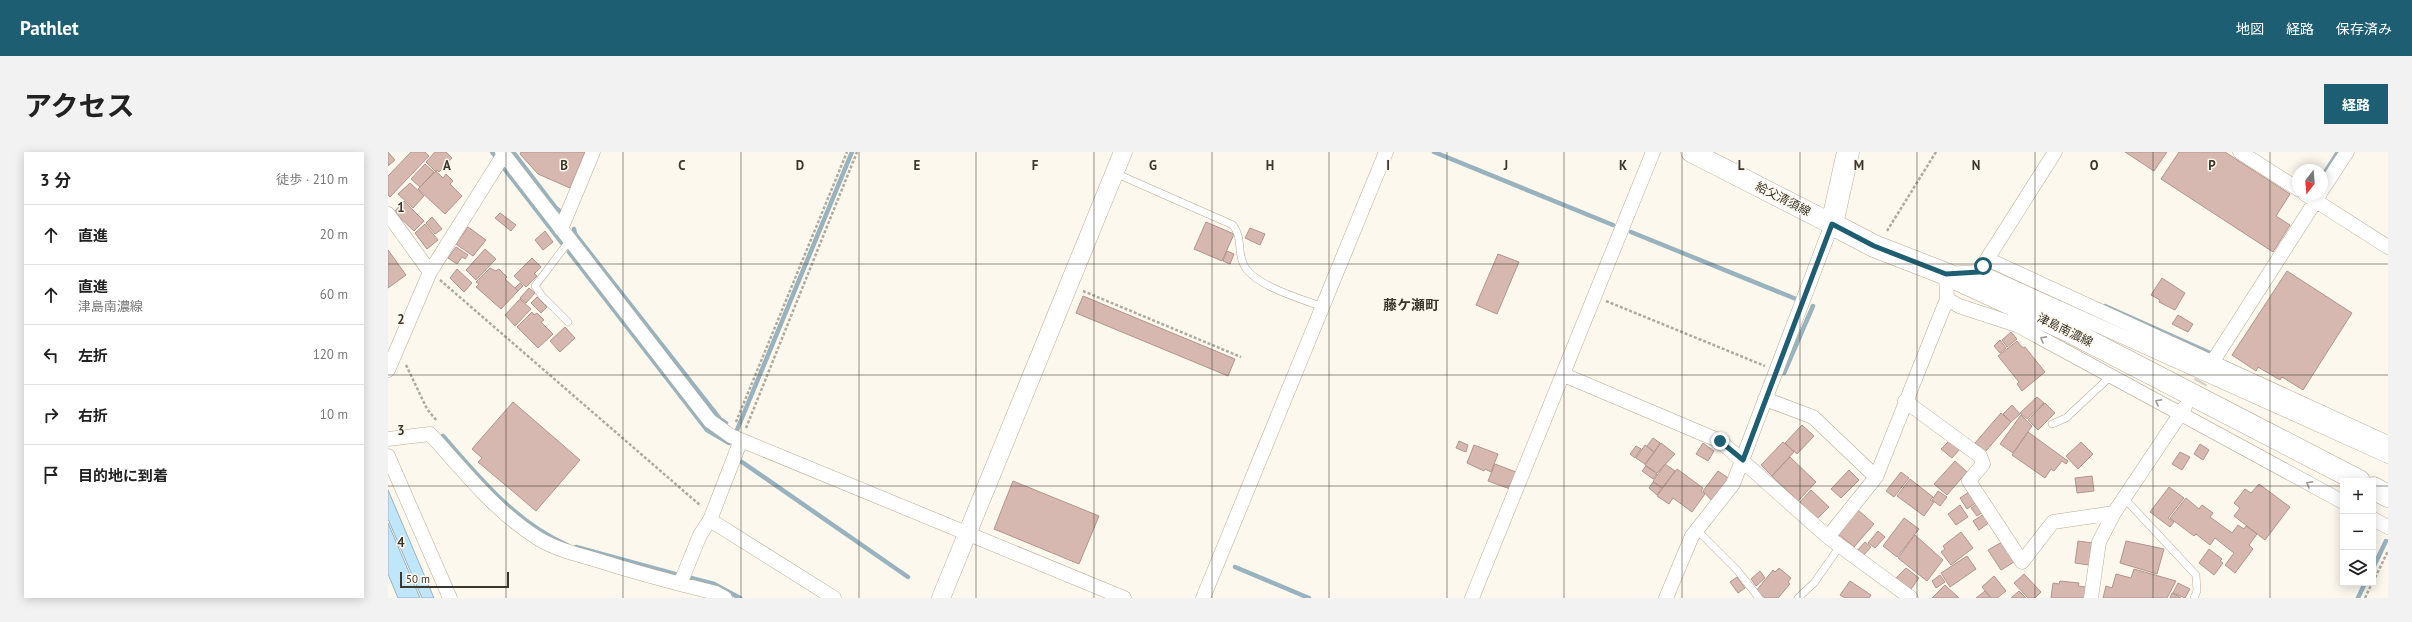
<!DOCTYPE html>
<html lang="ja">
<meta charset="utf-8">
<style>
body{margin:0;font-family:"PT Sans","Noto Sans JP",sans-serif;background:#f2f2f2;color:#222}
.controls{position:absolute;right:12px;bottom:12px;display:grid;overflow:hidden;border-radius:0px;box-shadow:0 2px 10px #0003}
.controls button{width:36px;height:36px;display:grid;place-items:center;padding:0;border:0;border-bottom:1px solid #e0e0e0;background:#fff;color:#222;font:20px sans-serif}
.compass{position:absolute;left:1904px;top:12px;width:36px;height:36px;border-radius:50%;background:#fff;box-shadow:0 2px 10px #0003;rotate:196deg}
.scale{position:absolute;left:12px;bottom:10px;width:109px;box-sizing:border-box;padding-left:4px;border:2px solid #3c372d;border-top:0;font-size:11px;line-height:14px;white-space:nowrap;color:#3c372d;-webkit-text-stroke:3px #fdf8ee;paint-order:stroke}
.stop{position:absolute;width:12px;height:12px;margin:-9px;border:3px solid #1d5e73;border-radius:50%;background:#fff}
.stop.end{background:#1d5e73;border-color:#fff;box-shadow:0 1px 4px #0008}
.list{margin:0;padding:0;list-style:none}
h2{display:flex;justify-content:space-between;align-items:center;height:52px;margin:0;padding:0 16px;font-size:17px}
h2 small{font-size:13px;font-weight:400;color:#767676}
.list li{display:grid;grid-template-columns:26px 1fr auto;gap:12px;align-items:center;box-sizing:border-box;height:60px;padding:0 16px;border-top:1px solid #e0e0e0}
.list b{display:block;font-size:15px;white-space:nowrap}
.list p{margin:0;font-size:13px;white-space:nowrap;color:#767676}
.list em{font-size:13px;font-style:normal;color:#767676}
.icon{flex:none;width:22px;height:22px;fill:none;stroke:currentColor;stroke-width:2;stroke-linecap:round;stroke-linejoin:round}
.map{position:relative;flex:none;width:2000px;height:446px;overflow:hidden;border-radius:0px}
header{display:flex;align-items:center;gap:24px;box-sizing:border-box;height:56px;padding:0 20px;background:#1d5e73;color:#fff}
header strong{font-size:19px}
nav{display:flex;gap:22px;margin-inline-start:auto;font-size:14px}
.intro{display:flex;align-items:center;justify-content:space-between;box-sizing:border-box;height:96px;padding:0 24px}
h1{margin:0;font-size:28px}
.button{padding:10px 18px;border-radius:0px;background:#1d5e73;color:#fff;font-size:14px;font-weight:700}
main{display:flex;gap:24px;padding:0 24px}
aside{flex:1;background:#fff;border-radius:0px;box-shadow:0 2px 10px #0003}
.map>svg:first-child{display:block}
</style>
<header>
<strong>Pathlet</strong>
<nav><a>地図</a><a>経路</a><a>保存済み</a></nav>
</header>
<div class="intro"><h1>アクセス</h1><a class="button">経路</a></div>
<main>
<aside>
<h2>3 分<small>徒歩 · 210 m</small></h2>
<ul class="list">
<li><svg class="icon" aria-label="ahead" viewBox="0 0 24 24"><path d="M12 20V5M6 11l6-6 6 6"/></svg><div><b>直進</b></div><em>20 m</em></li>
<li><svg class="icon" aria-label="ahead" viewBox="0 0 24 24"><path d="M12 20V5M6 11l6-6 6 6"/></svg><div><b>直進</b><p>津島南濃線</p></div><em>60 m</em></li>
<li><svg class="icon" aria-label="left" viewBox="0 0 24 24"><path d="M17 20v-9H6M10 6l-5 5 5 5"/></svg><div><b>左折</b></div><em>120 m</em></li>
<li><svg class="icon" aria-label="right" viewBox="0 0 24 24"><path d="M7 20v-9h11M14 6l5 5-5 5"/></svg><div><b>右折</b></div><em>10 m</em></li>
<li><svg class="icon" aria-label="arrive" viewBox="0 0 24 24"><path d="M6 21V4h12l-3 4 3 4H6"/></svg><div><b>目的地に到着</b></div></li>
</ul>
</aside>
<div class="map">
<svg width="2000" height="446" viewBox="0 0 2000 446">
<rect width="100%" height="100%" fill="#fdf8ee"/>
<path fill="#c0e6fc" stroke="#98b2be" d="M0 338 46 446H34L0 367Z
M0 371 32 446H10L0 422Z"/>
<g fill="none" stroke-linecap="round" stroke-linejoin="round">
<path stroke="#98b2be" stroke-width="4.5" d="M104 0 107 4
M125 0 168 56 172 59
M1046 0 1225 73
M115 15 174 91
M1934 25 1950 0
M186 77 187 82 332 267 338 271
M1243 80 1408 147
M181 100 319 278 341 291
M1717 154 1822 201
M1396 221 1425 154
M349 278 464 0
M55 284C91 325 127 370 179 393
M354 310 520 425
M188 395 287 422
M847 415 921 446
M1985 416 1998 389
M303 426 326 432 352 446
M1970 446 1977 431"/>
</g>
<path fill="#d6b8b0" stroke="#b2958d" d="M0 0 7 8 0 14Z
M23 0H37L41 4 2 45 0 43V24Z
M47 0H58L64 6 51 20 49 18 47 19 38 10Z
M133 0H197L182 36 150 22 132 2Z
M1737 0H1779L1766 19Z
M1791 0H1837L1902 42 1888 64 1902 73 1885 100 1773 27Z
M37 12 46 20 32 35 23 27Z
M48 19 55 26 58 22 65 29 62 32 74 44 57 62 30 37Z
M22 31 36 44 25 56 10 42Z
M16 49 36 69 26 79 6 60Z
M112 61 128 73 123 79 107 66Z
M44 65 54 77 47 82 38 71Z
M818 70 846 82 834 109 806 97Z
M37 72 50 88 39 97 27 81Z
M80 75 98 88 85 104 68 92Z
M862 76 877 82 872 93 857 86Z
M157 79 165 90 155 98 147 88Z
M68 95 80 103 77 107 74 105 69 112 60 106Z
M97 97 108 107 88 128 78 118Z
M0 98 18 123 0 136Z
M839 99 846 102 842 112 835 109Z
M1110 102 1131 110 1109 162 1088 153Z
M144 106 153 115 146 122 149 124 138 135 126 124Z
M102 116 108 119 111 117 119 125 117 127 130 139 113 157 88 135 91 132 88 130Z
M69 117 84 131 76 140 62 126Z
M1899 119 1964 161 1915 238 1894 225 1892 228 1870 215 1868 219 1844 203Z
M1774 126 1797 141 1787 158 1771 150 1772 148 1763 143Z
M132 131 135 134 130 139 127 136Z
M141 136 147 141 138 151 132 146Z
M695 144 847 207 840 224 688 161Z
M149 145 159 155 153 161 143 151Z
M132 147 143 157 127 174 117 163Z
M144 160 146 163 149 161 156 168 153 170 165 182 150 196 129 175Z
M1790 163 1805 172 1800 180 1784 172Z
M177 175 187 186 172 200 162 189Z
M1623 180 1629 187 1619 195 1614 188Z
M1612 188 1618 196 1612 201 1606 194Z
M1629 189 1635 196 1637 195 1657 220 1634 239 1629 232 1631 230 1610 204Z
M1649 245 1656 251 1639 267 1632 261Z
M125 250 192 308 148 359 90 310 94 306 84 297Z
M1657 251 1667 261 1650 278 1640 268Z
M1624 253 1632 262 1623 270 1615 262Z
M1613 261 1623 270 1597 300 1587 291Z
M1633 263 1644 274 1625 301 1612 292Z
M1414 273 1426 284 1409 302 1397 291Z
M1640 280 1680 309 1678 312 1674 309 1666 319 1663 317 1657 326 1624 303Z
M1265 286 1272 291 1266 300 1259 294Z
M1563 287 1573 296 1564 306 1553 297Z
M1071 289 1080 293 1078 300 1068 296Z
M1395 290 1406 300 1384 324 1373 313Z
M1693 290 1705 302 1690 317 1678 304Z
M1273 291 1287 302 1269 321 1257 313Z
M1315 291 1326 299 1320 309 1308 302Z
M1812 292 1821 298 1815 308 1806 302Z
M1086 293 1110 302 1103 320 1097 317 1096 319 1079 311Z
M1257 293 1266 300 1257 312 1248 306Z
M1248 294 1253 297 1247 306 1242 302Z
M1792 300 1802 305 1794 318 1784 312Z
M1402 305 1428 330 1410 349 1384 324Z
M1567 309 1579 320 1559 343 1546 332Z
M1107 312 1128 320 1122 337 1100 329Z
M1277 312 1287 319 1274 336 1265 329Z
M1258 314 1269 322 1265 327 1254 319Z
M1289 317 1315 336 1313 339 1317 342 1304 360 1285 346 1281 352 1269 344Z
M1461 318 1471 328 1453 346 1443 337Z
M1330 319 1343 328 1324 349 1315 339Z
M1513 320 1521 326 1506 345 1498 339Z
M1704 324 1706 339 1689 341 1687 326Z
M1522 327 1545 345 1542 348 1546 350 1536 364 1509 344Z
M625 329 711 364 691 412 606 377Z
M1265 330 1274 336 1269 343 1261 336Z
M1871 332 1902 355 1877 388 1846 364 1852 356 1846 351 1857 337 1863 341Z
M1781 335 1796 346 1780 366 1786 370 1782 375 1762 360Z
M1423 338 1441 355 1429 367 1412 350Z
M1550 339 1559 345 1552 354 1544 348Z
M1581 340 1589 350 1579 357 1572 346Z
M1798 346 1811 357 1814 353 1825 361 1822 365 1844 381 1850 373 1856 377 1858 374 1869 382 1861 393 1865 397 1847 421 1837 413 1846 401 1827 386 1822 393 1808 382 1806 384 1782 366Z
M1589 352 1595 360 1589 364 1583 356Z
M1572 353 1580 365 1568 373 1560 362Z
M1470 358 1486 372 1466 395 1450 382Z
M1596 362 1602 370 1591 378 1585 369Z
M1516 366 1531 377 1509 405 1495 394Z
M1490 379 1497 385 1487 396 1480 391Z
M1573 380 1585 396 1563 413 1553 400 1557 397 1555 394Z
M1527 383 1555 408 1539 429 1510 406Z
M1690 389 1705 391 1701 413 1687 411Z
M1738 389 1776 397 1769 422 1732 411Z
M1477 390 1483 395 1475 404 1469 399Z
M1614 390 1626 410 1613 418 1600 398Z
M1821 397 1834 407 1832 409 1835 411 1826 423 1811 411Z
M1579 404 1588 417 1562 435 1553 421Z
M1391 416 1403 426 1400 430 1402 432 1390 446H1377L1368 439 1385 418 1387 420Z
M1518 416 1531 426 1523 437 1507 427Z
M1746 417 1788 429 1779 446H1715L1718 434 1724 436 1728 422 1743 426Z
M1372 419 1377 426 1368 434 1363 427Z
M1636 422 1653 440 1647 446H1640L1626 431Z
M1552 423 1557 430 1548 436 1544 429Z
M1606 424 1618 439 1609 446H1603L1594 435Z
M1349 425 1357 436 1350 441 1342 430Z
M1462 429 1483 443 1481 446H1457L1452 443Z
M1672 429 1691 431 1690 434 1698 435 1697 446H1663L1665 431 1671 432Z
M1790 431 1802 437 1797 446 1785 441Z
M1557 433 1571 446H1544Z
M1597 439 1603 446H1588Z
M1631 439 1638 446H1623Z
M1784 441 1793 446H1782Z"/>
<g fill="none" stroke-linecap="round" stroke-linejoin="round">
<path stroke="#d6d1c7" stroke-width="14" stroke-dasharray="14 7" stroke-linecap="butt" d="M1801 249 1813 229"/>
<g stroke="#b9ac94" stroke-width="8">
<path id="service" d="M727 21 845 73C855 87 849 97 855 111 863 133 914 147 935 155
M180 170 154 144 147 134 182 88
M1664 272 1678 266 1723 224
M1736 346 1808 423 1809 439 1806 446
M1309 378 1349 418 1371 446
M1410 446 1426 431 1452 394"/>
</g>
<g stroke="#b9ac94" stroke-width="15">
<path id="minor" d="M114 0 322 269 343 284 736 446
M1852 0 1910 37
M1934 38 1959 0
M1917 42 2000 95
M0 62 42 120
M173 77 205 0
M1599 107 2000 291
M1594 115 1667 0
M1820 217 1932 42
M0 218 42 120 116 2
M1176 223 1332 289 1440 385 1523 446
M1377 247 1425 265 1488 325
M1517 249 1592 304 1595 312 1581 329 1634 410 1665 370 1726 361
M0 287 42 282C76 319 107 360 151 387 168 397 187 402 205 407 246 420 287 431 328 441L337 446
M353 288 322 368 446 446
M0 304 62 446
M1955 350 1629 173 1571 154 1559 147 1558 122 1591 120 2000 304
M1985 367 2000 375
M1440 385 1488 325 1559 147
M292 432 312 383 322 368
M815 446 998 0
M1084 446 1265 0
M1278 446 1304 384 1345 332 1444 72
M1703 446 1711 390 1726 361 1797 255"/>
</g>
<g stroke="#b9ac94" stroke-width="19">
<path id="tertiary" d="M553 446 735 0"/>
</g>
<g stroke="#b9ac94" stroke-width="21">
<path id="secondary" d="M1303 0 1444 72"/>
</g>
<g stroke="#b9ac94" stroke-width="23">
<path id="primary" d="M1460 0 1444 72 1486 94 1558 122 1679 178 1971 329
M1985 336 2000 344"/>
</g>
<path stroke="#afaaa0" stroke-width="2.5" stroke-dasharray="3 2" stroke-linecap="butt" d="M1499 79 1548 0
M52 128 313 354
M695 139 853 205
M1218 149 1377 214
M18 213 39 257 49 269
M348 270 459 0
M358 276 469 0
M1985 430 2000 399
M1977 446 1984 431"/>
<use href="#service" stroke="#fff" stroke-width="7"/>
<use href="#minor" stroke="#fff" stroke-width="14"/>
<use href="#tertiary" stroke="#fff" stroke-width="18"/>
<use href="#secondary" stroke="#fff" stroke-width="20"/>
<use href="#primary" stroke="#fff" stroke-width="22"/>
</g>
<defs><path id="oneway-chevron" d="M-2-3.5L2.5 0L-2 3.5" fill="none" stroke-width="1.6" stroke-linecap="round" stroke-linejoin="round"/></defs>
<g stroke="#9e9b96">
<use href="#oneway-chevron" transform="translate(1655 187) rotate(-151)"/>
<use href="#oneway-chevron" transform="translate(1770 250) rotate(-151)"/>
<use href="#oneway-chevron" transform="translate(1921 332) rotate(-152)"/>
</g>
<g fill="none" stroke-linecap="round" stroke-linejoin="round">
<path stroke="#1d5e73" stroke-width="5" d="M1332 289 1355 308 1444 72 1486 94 1558 122 1591 120 1595 114"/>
</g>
<path fill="none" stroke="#3c372d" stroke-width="1" stroke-opacity="0.55" d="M118 0V446M235 0V446M353 0V446M471 0V446M588 0V446M706 0V446M824 0V446M941 0V446M1059 0V446M1176 0V446M1294 0V446M1412 0V446M1529 0V446M1647 0V446M1765 0V446M1882 0V446M0 112H2000M0 223H2000M0 334H1955M1985 334H2000"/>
<g text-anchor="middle" stroke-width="3" stroke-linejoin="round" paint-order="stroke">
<g font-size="12" fill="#3c372d" stroke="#fdf8ee">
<text transform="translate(1395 47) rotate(27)" y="4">給父清須線</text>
<text transform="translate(1677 178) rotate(26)" y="4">津島南濃線</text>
</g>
<g font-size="14" font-weight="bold" fill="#3c372d" stroke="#fdf8ee">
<text x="1023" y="158">藤ケ瀬町</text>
</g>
</g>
<g font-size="13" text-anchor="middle" font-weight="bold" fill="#3c372d" stroke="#fdf8ee" stroke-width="3" stroke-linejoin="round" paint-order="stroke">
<text x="59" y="18">A</text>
<text x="176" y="18">B</text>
<text x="294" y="18">C</text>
<text x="412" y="18">D</text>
<text x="529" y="18">E</text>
<text x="647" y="18">F</text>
<text x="765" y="18">G</text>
<text x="882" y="18">H</text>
<text x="1000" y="18">I</text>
<text x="1118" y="18">J</text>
<text x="1235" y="18">K</text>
<text x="1353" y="18">L</text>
<text x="1471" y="18">M</text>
<text x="1588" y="18">N</text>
<text x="1706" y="18">O</text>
<text x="1824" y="18">P</text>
<text x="13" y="60">1</text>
<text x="13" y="172">2</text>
<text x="13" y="283">3</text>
<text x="13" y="395">4</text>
</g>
</svg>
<div class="controls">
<button>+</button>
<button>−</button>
<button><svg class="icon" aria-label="layers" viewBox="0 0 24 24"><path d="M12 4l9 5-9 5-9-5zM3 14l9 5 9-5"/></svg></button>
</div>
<svg class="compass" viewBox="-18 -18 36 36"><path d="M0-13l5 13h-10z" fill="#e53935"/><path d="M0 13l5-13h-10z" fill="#767676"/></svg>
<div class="scale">50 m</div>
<div class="stop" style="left:1595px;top:114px"></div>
<div class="stop end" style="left:1332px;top:289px"></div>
</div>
</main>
